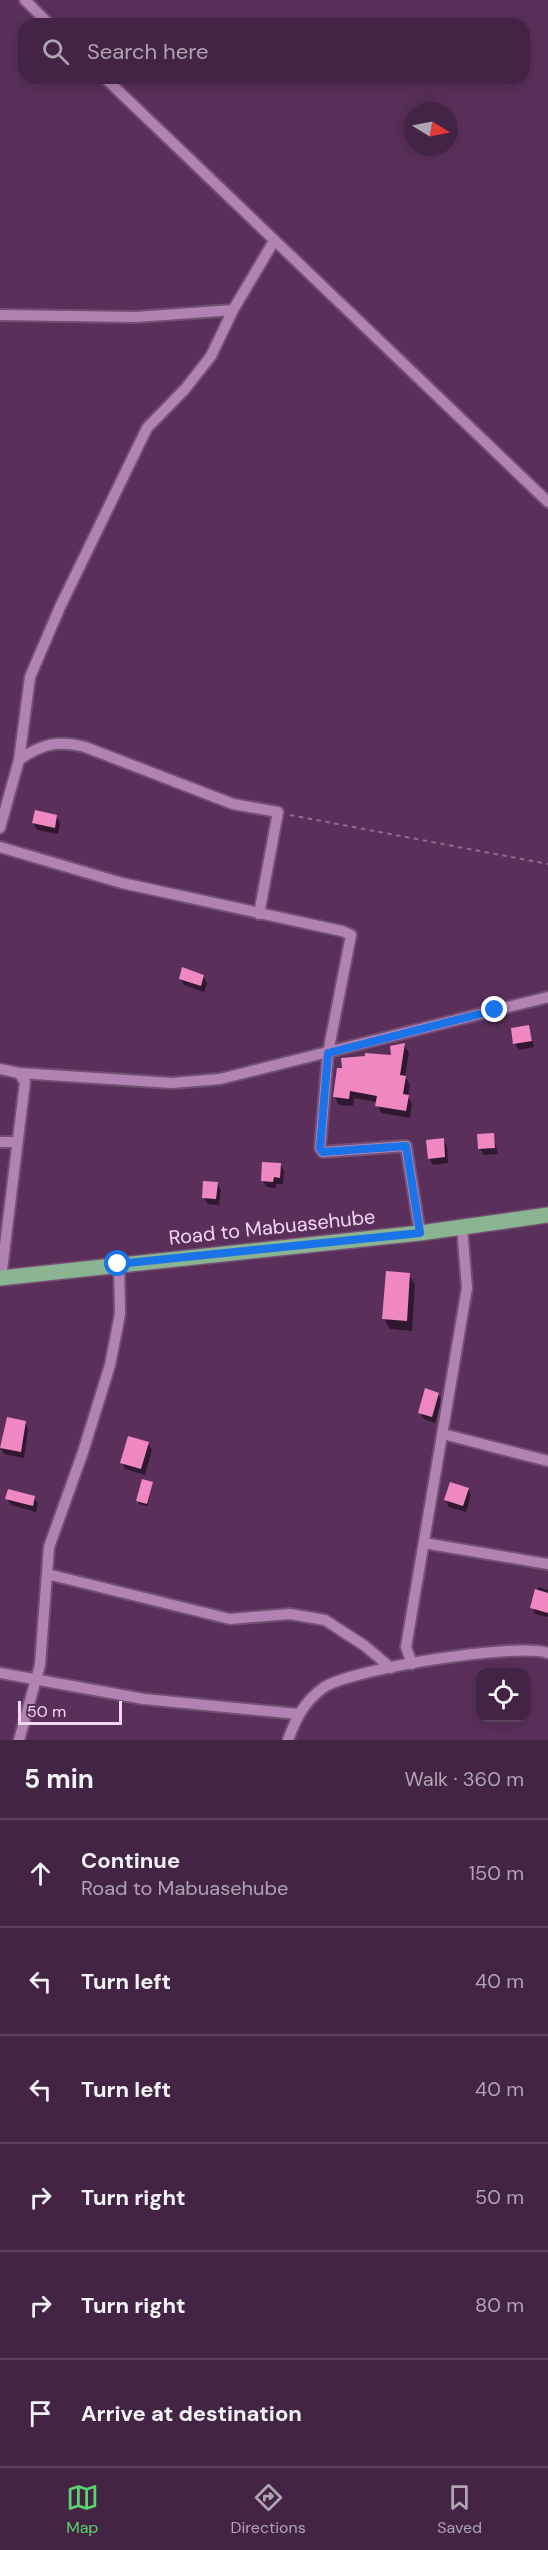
<!DOCTYPE html>
<meta charset="utf-8">
<style>
body{margin:0;font-family:"DM Sans",sans-serif;background:#4b2c4b;color:#f1f3f6}
.controls{position:absolute;right:18px;bottom:18px;display:grid;overflow:hidden;border-radius:12px;box-shadow:0 3px 15px #0003}
.controls button{width:54px;height:54px;display:grid;place-items:center;padding:0;border:0;border-bottom:2px solid #5c415d;background:#442444;color:#f1f3f6;font:30px sans-serif}
.compass{position:absolute;left:404px;top:102px;width:54px;height:54px;border-radius:50%;background:#442444;box-shadow:0 3px 15px #0003;rotate:100deg}
.scale{position:absolute;left:18px;bottom:15px;width:104px;box-sizing:border-box;padding-left:6px;border:3px solid #f0d7ef;border-top:0;font-size:16px;line-height:21px;white-space:nowrap;color:#f0d7ef;-webkit-text-stroke:4px #5a305a;paint-order:stroke}
.stop{position:absolute;width:18px;height:18px;margin:-14px;border:4px solid #1a73e8;border-radius:50%;background:#fff}
.stop.end{background:#1a73e8;border-color:#fff;box-shadow:0 2px 6px #0008}
.list{margin:0;padding:0;list-style:none}
h2{display:flex;justify-content:space-between;align-items:center;height:78px;margin:0;padding:0 24px;font-size:26px}
h2 small{font-size:20px;font-weight:400;color:#afa4b2}
.list li{display:grid;grid-template-columns:39px 1fr auto;gap:18px;align-items:center;box-sizing:border-box;height:108px;padding:0 24px;border-top:2px solid #5c415d}
.list b{display:block;font-size:22px;white-space:nowrap}
.list p{margin:0;font-size:20px;white-space:nowrap;color:#afa4b2}
.list em{font-size:20px;font-style:normal;color:#afa4b2}
.icon{flex:none;width:33px;height:33px;fill:none;stroke:currentColor;stroke-width:2;stroke-linecap:round;stroke-linejoin:round}
.map{position:relative;flex:none;width:548px;height:1740px;overflow:hidden}
.search{position:absolute;background:#442444;box-shadow:0 3px 15px #0003;left:18px;right:18px;top:18px;height:66px;display:flex;align-items:center;gap:15px;box-sizing:border-box;padding:0 21px;border-radius:18px;color:#afa4b2;font-size:22px}
.sheet{height:726px;background:#442444}
nav{display:flex;justify-content:space-around;align-items:center;box-sizing:border-box;height:84px;border-top:2px solid #5c415d;background:#442444;font-size:16px;color:#afa4b2}
nav a{display:grid;justify-items:center;gap:3px}
nav .on{color:#59d56f}
.map>svg:first-child{display:block}
</style>
<div class="map">
<svg width="548" height="1740" viewBox="0 0 548 1740">
<rect width="100%" height="100%" fill="#5a305a"/>
<path fill="#0007" d="M57 817 60 823 58 834 37 830 33 823Z
M203 976 207 983 204 992 184 985 180 978Z
M529 1027 534 1047 519 1050 515 1044Z
M404 1045 409 1053 405 1076 410 1085 408 1096 412 1104 410 1118 381 1113 377 1102 354 1098 353 1106 339 1105 335 1097 393 1056Z
M493 1134 498 1154 484 1155 480 1149Z
M443 1140 447 1146 448 1163 433 1165 429 1158Z
M280 1164 284 1171 283 1184H276V1188L267 1187 263 1181Z
M217 1183 221 1190 219 1205 208 1204 204 1198Z
M409 1275 415 1285 412 1331 390 1329 384 1319Z
M438 1394 442 1400 435 1423 424 1419 420 1413Z
M25 1422 28 1429 24 1458 4 1454 0 1447Z
M148 1444 152 1450 145 1475 125 1469 122 1462Z
M152 1483 148 1506 139 1504 138 1501Z
M468 1489 471 1495 466 1512 449 1507 446 1500Z
M34 1498 38 1504 36 1512 11 1505 7 1499Z
M538 1587 548 1590V1617L535 1614 532 1607Z"/>
<path fill="#ef88c0" d="M35 810 57 815 55 828 32 823Z
M182 967 204 975 201 986 179 979Z
M529 1025 532 1041 513 1044 511 1028Z
M405 1043 400 1075 406 1076 403 1094 409 1095 406 1111 375 1106 377 1096 350 1091 349 1099 333 1097 337 1068H342L341 1058 365 1056V1053L391 1055 390 1046Z
M494 1133 495 1148 478 1149 477 1134Z
M444 1138 445 1157 428 1159 426 1140Z
M262 1162 281 1163 280 1178 274 1177 273 1182 261 1181Z
M203 1181 218 1182 216 1199 202 1198Z
M386 1271 410 1273 407 1321 382 1319Z
M425 1388 439 1393 432 1417 418 1413Z
M7 1417 26 1421 21 1452 0 1448Z
M128 1436 149 1442 141 1469 120 1463Z
M142 1479 153 1482 147 1504 136 1501Z
M450 1482 469 1488 463 1506 444 1500Z
M8 1489 35 1496 33 1506 5 1499Z
M535 1589 548 1593V1613L530 1608Z"/>
<g fill="none" stroke-linecap="round" stroke-linejoin="round">
<g stroke="#735073" stroke-width="14">
<path id="minor" d="M25 0 49 24
M105 78 548 502
M0 315 136 317 233 310
M19 760 30 677 60 607 147 428 185 389 211 356 233 310 274 241
M0 828 19 760C41 744 58 740 85 747L233 804 278 812 259 914
M0 847 122 883 342 931 351 935 328 1053 320 1148 323 1152 406 1146 420 1233
M0 1069 19 1073 25 1082 1 1278
M19 1073 172 1083 220 1079 548 997
M0 1142H17
M443 1434 548 1461
M424 1543 548 1564
M47 1574 230 1619 290 1614 325 1620 365 1646 391 1668
M412 1664 406 1647 467 1288 462 1227
M0 1673 144 1699 298 1714
M19 1740 40 1665 49 1547 83 1452 110 1365 120 1314 119 1264
M288 1740C296 1718 304 1702 323 1688 350 1669 518 1642 548 1653"/>
</g>
<g stroke="#735073" stroke-width="18">
<path id="major" d="M0 1278 420 1233 548 1215"/>
</g>
<path stroke="#8f6b8f" stroke-width="2" stroke-dasharray="4.5 4.5" stroke-linecap="butt" d="M290 815 548 864"/>
<use href="#minor" stroke="#b283b2" stroke-width="10"/>
<use href="#major" stroke="#8ab492" stroke-width="15"/>
</g>
<g fill="none" stroke-linecap="round" stroke-linejoin="round">
<path stroke="#1a73e8" stroke-width="8" d="M118 1264 420 1233 406 1146 323 1152 320 1148 328 1053 495 1010"/>
</g>
<g text-anchor="middle" stroke-width="6" stroke-linejoin="round" paint-order="stroke">
<g font-size="20" fill="#f0d7ef" stroke="#5a305a">
<text transform="translate(272 1227) rotate(-6)" y="7">Road to Mabuasehube</text>
</g>
</g>
</svg>
<div class="controls">
<button><svg class="icon" aria-label="locate" viewBox="0 0 24 24"><circle cx="12" cy="12" r="6"/><path d="M12 2v4M12 18v4M2 12h4M18 12h4"/></svg></button>
</div>
<svg class="compass" viewBox="-18 -18 36 36"><path d="M0-13l5 13h-10z" fill="#e53935"/><path d="M0 13l5-13h-10z" fill="#afa4b2"/></svg>
<div class="scale">50 m</div>
<div class="stop" style="left:118px;top:1264px"></div>
<div class="stop end" style="left:495px;top:1010px"></div>
<div class="search"><svg class="icon" aria-label="search" viewBox="0 0 24 24"><circle cx="10" cy="10" r="6"/><path d="M15 15l6 6"/></svg>Search here</div>
</div>
<section class="sheet">
<h2>5 min<small>Walk · 360 m</small></h2>
<ul class="list">
<li><svg class="icon" aria-label="ahead" viewBox="0 0 24 24"><path d="M12 20V5M6 11l6-6 6 6"/></svg><div><b>Continue</b><p>Road to Mabuasehube</p></div><em>150 m</em></li>
<li><svg class="icon" aria-label="left" viewBox="0 0 24 24"><path d="M17 20v-9H6M10 6l-5 5 5 5"/></svg><div><b>Turn left</b></div><em>40 m</em></li>
<li><svg class="icon" aria-label="left" viewBox="0 0 24 24"><path d="M17 20v-9H6M10 6l-5 5 5 5"/></svg><div><b>Turn left</b></div><em>40 m</em></li>
<li><svg class="icon" aria-label="right" viewBox="0 0 24 24"><path d="M7 20v-9h11M14 6l5 5-5 5"/></svg><div><b>Turn right</b></div><em>50 m</em></li>
<li><svg class="icon" aria-label="right" viewBox="0 0 24 24"><path d="M7 20v-9h11M14 6l5 5-5 5"/></svg><div><b>Turn right</b></div><em>80 m</em></li>
<li><svg class="icon" aria-label="arrive" viewBox="0 0 24 24"><path d="M6 21V4h12l-3 4 3 4H6"/></svg><div><b>Arrive at destination</b></div></li>
</ul>
</section>
<nav>
<a class="on"><svg class="icon" aria-label="map" viewBox="0 0 24 24"><path d="M3 6l6-2 6 2 6-2v14l-6 2-6-2-6 2zM9 4v14M15 6v14"/></svg>Map</a>
<a><svg class="icon" aria-label="directions" viewBox="0 0 24 24"><path d="M12 3l9 9-9 9-9-9zM9 14v-3h6M13 9l2 2-2 2"/></svg>Directions</a>
<a><svg class="icon" aria-label="saved" viewBox="0 0 24 24"><path d="M7 4h10v16l-5-4-5 4z"/></svg>Saved</a>
</nav>
